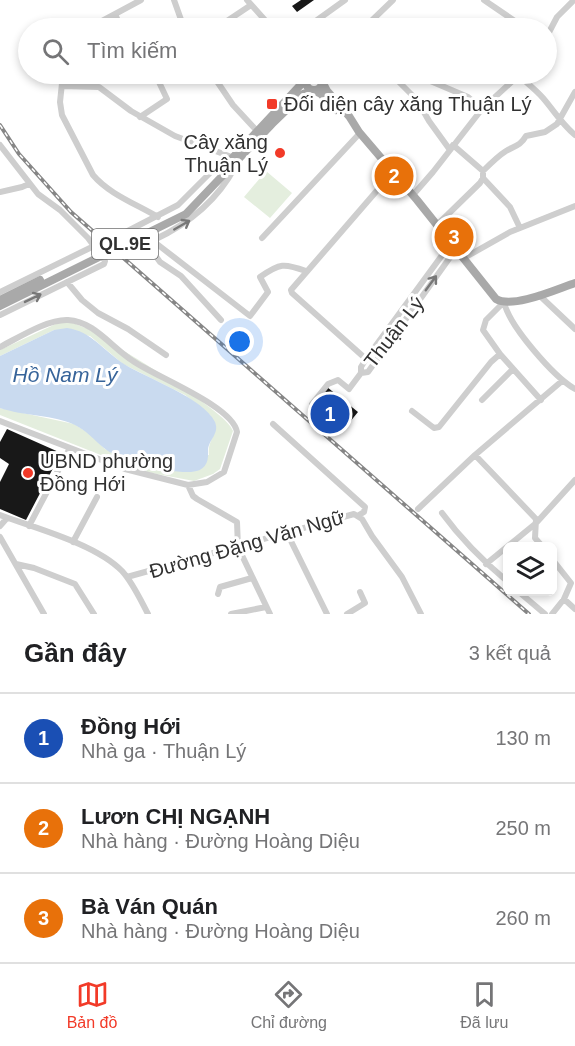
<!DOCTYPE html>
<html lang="vi">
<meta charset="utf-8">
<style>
body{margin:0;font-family:Helvetica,sans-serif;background:#f2f2f2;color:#202124}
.controls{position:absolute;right:18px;bottom:18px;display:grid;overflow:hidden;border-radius:9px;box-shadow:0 3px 9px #0003}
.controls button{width:54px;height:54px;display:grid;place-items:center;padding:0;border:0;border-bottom:2px solid #e0e0e0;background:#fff;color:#202124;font:30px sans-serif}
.you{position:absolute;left:240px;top:342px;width:21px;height:21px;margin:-15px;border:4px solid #fff;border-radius:50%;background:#1a73e8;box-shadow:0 0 0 9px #1a73e833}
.badge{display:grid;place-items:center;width:39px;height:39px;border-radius:50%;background:#f23a28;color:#fff;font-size:20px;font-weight:700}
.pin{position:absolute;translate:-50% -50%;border:3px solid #fff;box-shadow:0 2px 6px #0006}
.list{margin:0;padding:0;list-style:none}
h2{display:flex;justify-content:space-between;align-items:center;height:78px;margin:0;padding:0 24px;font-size:26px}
h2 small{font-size:20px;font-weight:400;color:#757577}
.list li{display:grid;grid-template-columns:39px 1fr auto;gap:18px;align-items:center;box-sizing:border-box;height:90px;padding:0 24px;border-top:2px solid #e0e0e0}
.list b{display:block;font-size:22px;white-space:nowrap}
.list p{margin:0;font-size:20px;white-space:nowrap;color:#757577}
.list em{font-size:20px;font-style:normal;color:#757577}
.icon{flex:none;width:33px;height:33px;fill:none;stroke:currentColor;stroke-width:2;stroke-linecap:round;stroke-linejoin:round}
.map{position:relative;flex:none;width:575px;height:614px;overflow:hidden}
.search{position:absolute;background:#fff;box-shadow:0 3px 9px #0003;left:18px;right:18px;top:18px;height:66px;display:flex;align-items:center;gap:15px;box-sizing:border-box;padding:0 21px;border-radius:33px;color:#757577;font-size:22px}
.sheet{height:348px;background:#fff}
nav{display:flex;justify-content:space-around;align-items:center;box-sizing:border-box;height:84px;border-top:2px solid #e0e0e0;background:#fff;font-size:16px;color:#757577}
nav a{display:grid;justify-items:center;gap:3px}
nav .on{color:#f23a28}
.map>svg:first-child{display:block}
</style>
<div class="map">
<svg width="575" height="614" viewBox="0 0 575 614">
<rect width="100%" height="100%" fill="#fff"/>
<path fill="#e4eede" d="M266 171 292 193 270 218 244 197Z
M60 322 73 323 88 329C113 345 227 410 233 431L220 469 213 474 194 481 141 471 0 415V408L74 424 90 434 105 449 139 464 209 455C207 443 215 437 216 426L210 415 185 395 123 364 90 336 54 330 0 356V350Z"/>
<path fill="#c9daef" d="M67 328C91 331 104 351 124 364 146 378 204 398 215 422 220 434 208 440 208 451 209 464 204 471 191 472 167 473 123 463 104 448 94 440 87 431 75 425 55 415 23 416 0 408V356L54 330Z"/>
<path fill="#181818" d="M301 0H314L297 12 292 6Z
M327 387 358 412 349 423 319 397Z
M7 429 61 453 26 520 0 509V482L9 464 0 458V442Z"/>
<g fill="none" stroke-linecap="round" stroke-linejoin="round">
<path stroke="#cecece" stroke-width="6" d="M174 0 184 28
M247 0 272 28
M484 0 525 28
M115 14 121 28
M89 28 141 0
M220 28 221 25 251 5
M306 28 345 0
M364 28 393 0
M546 38 557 17 574 0
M63 74 60 102 62 115 93 175C109 194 136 204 158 217
M212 74 233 105 257 131
M391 74 417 100 429 121 450 150
M311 75 314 74
M518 75C527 83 536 90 543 98 555 112 561 123 575 135
M428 80 468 97 482 109
M62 86 99 87 131 111 175 136 237 159
M140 117 167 99 158 80 150 74
M0 145 38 194 60 210 88 238 105 261 104 264 0 315
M453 145 483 171
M227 161 213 170 178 205 118 236 129 251C137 250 146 244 154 240 188 224 217 201 235 167
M483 178 510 207 520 228
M0 192 22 187 29 184
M413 195 433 172 482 109 520 74
M437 225 480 183 483 178V171C490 164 498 156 506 151 515 146 521 145 526 136L545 132 557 124 575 92
M262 238 360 133
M154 240 157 244 250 316 268 292 260 277C280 263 284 263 306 271
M151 242 155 255 160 262 181 276 221 320
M451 243 366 359 361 367V373L368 372 456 249
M464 258 510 232 575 206
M67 282 82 300 98 313 128 329 166 355
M0 292 94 246
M539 295 575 329
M504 302 486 320 483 330 500 354 541 400
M504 302C509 326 554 377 575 389
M0 347C18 338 47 319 68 320 94 321 112 348 133 361 154 376 233 406 237 432L224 472 207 482 188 485 125 469 0 421
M366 359 292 293 291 290 393 172
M482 400 513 369
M312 404 328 384 338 380 349 389 361 373
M412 411 434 428 439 427 491 362 500 354
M273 424 365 507 364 512 359 515
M475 455 536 519 535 538 542 546
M188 485 193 496 197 499 237 522 238 547 270 614
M418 509 475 455 562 381
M442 513C461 539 483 561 508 582
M0 515C35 528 96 544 122 571 133 583 140 599 148 614
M537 522 575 480
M0 526 7 518
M29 526 70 448
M287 533 327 614
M0 537 44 614
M73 542 97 497
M16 564 34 568 75 584 94 614
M486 564 535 524
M127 577 354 514 362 519 372 536 402 577 421 614
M519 592 545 614
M218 594 220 587 252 578
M564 599 575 609
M231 614 266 607
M347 614 365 603 360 592
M552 614 564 599 571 583 552 559"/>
<path stroke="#a9a9a9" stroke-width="8" d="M306 82a8 8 0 1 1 16 0a8 8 0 1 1-16 0Z
M322 81 327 91 349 116 359 132 417 200 496 299C513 309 557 289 575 283
M315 91 321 94 336 110
M225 166 307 78
M0 300 40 280
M0 306 186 214 272 124 303 94 312 91"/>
<g stroke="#868686" stroke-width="4">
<path id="rail" d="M0 125 19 154 71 212 529 614"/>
</g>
<use href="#rail" stroke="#fff" stroke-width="1.5" stroke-dasharray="4.5" stroke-linecap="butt"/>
</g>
<defs><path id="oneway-shaft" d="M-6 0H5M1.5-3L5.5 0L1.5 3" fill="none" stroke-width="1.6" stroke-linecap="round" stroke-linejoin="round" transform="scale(1.5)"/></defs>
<g stroke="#787878">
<use href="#oneway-shaft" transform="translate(182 225) rotate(-30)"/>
<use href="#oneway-shaft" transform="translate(431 283) rotate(-54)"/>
<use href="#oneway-shaft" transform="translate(33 298) rotate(-26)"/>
</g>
<g fill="#f23a28" stroke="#fff" stroke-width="2">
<rect x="266" y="98" width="12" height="12" rx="3"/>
<circle cx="280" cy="153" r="6"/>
<circle cx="28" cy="473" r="6"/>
</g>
<g text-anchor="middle" stroke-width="6" stroke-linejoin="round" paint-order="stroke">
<rect fill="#fff" stroke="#6f6f6f" stroke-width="1.5" x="92" y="229" width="66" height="30" rx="4.5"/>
<g font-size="18" font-weight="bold" fill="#313131">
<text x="125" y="250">QL.9E</text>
</g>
<g font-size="20" fill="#313131" stroke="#fff" text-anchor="start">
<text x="284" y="111">Đối diện cây xăng Thuận Lý</text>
<text x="268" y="149" text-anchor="end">Cây xăng<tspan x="268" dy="23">Thuận Lý</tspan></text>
<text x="40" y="468">UBND phường<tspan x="40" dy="23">Đồng Hới</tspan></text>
</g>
<g font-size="20" fill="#313131" stroke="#fff">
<text transform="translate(394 332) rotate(-52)" y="7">Thuận Lý</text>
<text transform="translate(247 544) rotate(-16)" y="7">Đường Đặng Văn Ngữ</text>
</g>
<g font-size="21" font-style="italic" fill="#37649a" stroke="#fff">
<text x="65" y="382">Hồ Nam Lý</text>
</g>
</g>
</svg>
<div class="controls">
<button><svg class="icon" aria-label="layers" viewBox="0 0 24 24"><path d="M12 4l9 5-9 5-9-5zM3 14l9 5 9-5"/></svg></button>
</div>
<div class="you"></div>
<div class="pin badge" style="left:330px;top:414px;background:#1a4fb4">1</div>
<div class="pin badge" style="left:394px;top:176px;background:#e8710a">2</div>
<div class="pin badge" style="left:454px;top:237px;background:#e8710a">3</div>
<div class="search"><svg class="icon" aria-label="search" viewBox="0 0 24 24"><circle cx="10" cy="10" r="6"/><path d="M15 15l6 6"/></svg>Tìm kiếm</div>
</div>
<section class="sheet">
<h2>Gần đây<small>3 kết quả</small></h2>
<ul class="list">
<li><span class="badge" style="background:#1a4fb4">1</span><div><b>Đồng Hới</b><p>Nhà ga · Thuận Lý</p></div><em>130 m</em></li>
<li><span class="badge" style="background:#e8710a">2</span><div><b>Lươn CHỊ NGẠNH</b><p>Nhà hàng · Đường Hoàng Diệu</p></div><em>250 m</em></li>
<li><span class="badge" style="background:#e8710a">3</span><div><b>Bà Ván Quán</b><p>Nhà hàng · Đường Hoàng Diệu</p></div><em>260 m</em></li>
</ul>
</section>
<nav>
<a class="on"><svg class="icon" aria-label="map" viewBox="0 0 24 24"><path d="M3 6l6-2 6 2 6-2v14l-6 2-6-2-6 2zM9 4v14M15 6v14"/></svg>Bản đồ</a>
<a><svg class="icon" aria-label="directions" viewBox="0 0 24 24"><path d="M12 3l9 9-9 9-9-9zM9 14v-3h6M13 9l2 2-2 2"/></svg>Chỉ đường</a>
<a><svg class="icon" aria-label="saved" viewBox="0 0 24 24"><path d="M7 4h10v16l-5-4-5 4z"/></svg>Đã lưu</a>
</nav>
